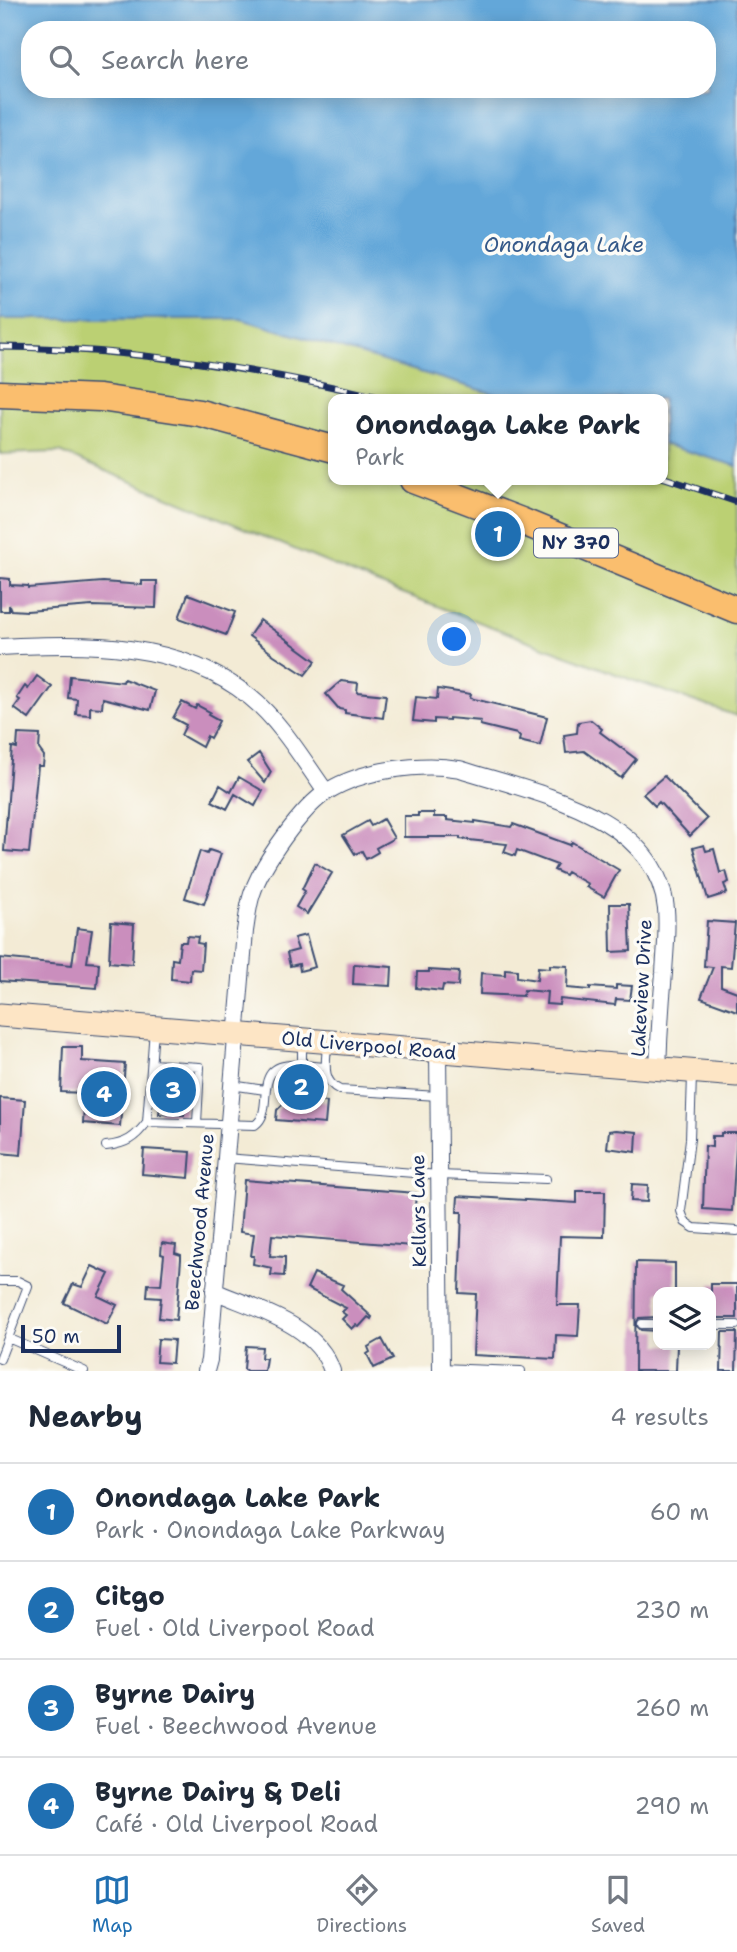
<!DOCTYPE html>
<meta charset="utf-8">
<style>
body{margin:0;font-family:"Shantell Sans",sans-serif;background:#f6f6f7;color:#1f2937}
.controls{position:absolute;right:21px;bottom:21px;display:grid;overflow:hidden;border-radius:14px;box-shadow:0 4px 18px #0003}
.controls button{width:63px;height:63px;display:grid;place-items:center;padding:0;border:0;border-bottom:2px solid #e0e1e3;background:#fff;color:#1f2937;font:35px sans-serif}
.scale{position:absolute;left:21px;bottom:18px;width:100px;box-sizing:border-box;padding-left:7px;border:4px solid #1b2f5e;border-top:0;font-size:19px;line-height:24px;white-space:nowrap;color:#1b2f5e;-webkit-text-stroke:5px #fdfcf7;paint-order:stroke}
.you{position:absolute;left:455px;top:640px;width:24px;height:24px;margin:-18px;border:5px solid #fff;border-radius:50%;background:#1a73e8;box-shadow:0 0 0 10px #1a73e833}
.badge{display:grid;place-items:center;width:46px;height:46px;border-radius:50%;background:#1f6fb2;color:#fff;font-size:23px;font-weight:700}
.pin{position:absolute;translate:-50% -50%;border:4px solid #fff;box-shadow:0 2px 7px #0006}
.popup{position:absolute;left:328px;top:394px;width:340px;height:91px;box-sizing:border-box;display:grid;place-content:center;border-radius:14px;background:#fff;filter:drop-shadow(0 2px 5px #0005);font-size:23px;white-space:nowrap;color:#747a83}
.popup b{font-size:26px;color:#1f2937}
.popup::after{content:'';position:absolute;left:50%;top:100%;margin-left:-14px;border:14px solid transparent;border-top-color:#fff}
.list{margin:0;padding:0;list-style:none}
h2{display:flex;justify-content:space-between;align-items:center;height:91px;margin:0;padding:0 28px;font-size:30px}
h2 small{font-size:23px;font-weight:400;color:#747a83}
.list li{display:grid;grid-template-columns:46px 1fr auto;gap:21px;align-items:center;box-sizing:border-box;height:98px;padding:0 28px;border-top:2px solid #e0e1e3}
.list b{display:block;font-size:26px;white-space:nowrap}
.list p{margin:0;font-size:23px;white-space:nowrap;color:#747a83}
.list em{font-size:23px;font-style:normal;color:#747a83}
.icon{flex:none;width:38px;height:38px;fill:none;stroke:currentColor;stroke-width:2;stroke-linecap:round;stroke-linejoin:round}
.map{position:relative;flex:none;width:737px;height:1371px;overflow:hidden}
.search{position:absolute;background:#fff;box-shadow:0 4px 18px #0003;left:21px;right:21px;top:21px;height:77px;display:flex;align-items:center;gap:18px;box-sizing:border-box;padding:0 24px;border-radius:28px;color:#747a83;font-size:26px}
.sheet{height:483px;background:#fff}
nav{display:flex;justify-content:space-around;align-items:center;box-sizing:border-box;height:98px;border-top:2px solid #e0e1e3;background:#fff;font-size:19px;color:#747a83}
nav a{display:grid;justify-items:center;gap:4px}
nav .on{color:#1f6fb2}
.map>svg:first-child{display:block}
</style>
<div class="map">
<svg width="737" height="1371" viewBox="0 0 737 1371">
<rect width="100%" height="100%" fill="#fdfcf7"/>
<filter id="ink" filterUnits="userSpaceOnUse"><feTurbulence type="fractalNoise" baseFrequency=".0143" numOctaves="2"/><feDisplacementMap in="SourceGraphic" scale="14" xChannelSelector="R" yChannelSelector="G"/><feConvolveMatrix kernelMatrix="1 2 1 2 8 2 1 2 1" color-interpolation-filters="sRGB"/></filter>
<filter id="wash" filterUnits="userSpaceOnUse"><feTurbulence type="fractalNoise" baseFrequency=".00686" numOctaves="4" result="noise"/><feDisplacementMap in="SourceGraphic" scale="28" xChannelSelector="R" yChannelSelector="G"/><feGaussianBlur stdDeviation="1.57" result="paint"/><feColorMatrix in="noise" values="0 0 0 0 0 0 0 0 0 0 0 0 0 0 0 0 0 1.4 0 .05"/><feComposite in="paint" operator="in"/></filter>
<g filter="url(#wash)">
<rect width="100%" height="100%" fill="#f3ebd5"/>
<path fill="#bbd073" stroke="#6b8068" stroke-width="2" d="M0 319H241L511 399H334V480H662L663 444 737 466V716L632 680 376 583 60 452 0 454Z"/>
<path fill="#64a7d9" stroke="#406b9c" stroke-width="2" fill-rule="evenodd" d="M0 0H737V466L663 444 662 399H511L241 319H0ZM30 30H707V89H30Z"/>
<g id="blocks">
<path fill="#ca8ebd" d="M0 578 10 579V585L28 586V588L103 582 142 585V581H157L156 608 92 606 27 611 11 610 9 605V611H0Z
M188 594 235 612 226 635 179 618Z
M260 620 316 661 305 675 274 655 249 636Z
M37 676 52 687 29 719 14 708 20 700 17 698 25 686 28 689Z
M70 676 123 682 124 679 155 691 150 710 103 698 102 708 90 707V715L76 714 77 699 68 698Z
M341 681 358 683 357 692 386 695 383 718 345 713V710L339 709 326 694Z
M438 689 471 694 470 698 547 717 540 746 519 741 520 737 517 734 480 725 481 721 449 718V720L434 719V723L413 721 416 697 437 699Z
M182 702 195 709 197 705 210 712 208 715 219 721 210 738 207 736 202 747 181 735 186 725 173 718Z
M591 720 602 729 600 732 636 759 621 778 584 751 566 753 564 735 577 733 578 722Z
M18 734 40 735 39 749 44 756 43 766H38L29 853 4 851 12 747 17 748Z
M259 753 271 772 265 783 247 762Z
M664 776 707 819 690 836 659 802 655 806 643 794Z
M239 777 263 791 255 806 235 794 227 809 212 801 220 785 231 792Z
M418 813H434V817H447V820L475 823V821L511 827 513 824 570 845 572 842 619 870 604 897 586 887 588 884 567 872 565 875 554 870 557 865 517 850 515 856 504 852 507 844 460 839V837H404V816H418Z
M383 819 394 838 376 848 378 852 366 859 362 851 355 854 343 835 368 821 371 826Z
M704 845 706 851 714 849 720 873 726 871 729 882 724 884 727 893 708 899 693 848Z
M209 850 221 854 204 904 185 898 200 851 207 854Z
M315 863 332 873 307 914 296 907 305 891 302 889Z
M610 904H629L631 951 611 952Z
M707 921 735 923 731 967 721 966V986L737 992V1011L701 998 713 967 704 966Z
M111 922 134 924 132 964 109 962Z
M77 928 92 930 87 962 99 963 97 988 0 981V958L72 965Z
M306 935 315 967 300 971 299 964 290 966 287 953 298 950 294 938Z
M187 936 198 937 197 943 203 944 201 970 191 969 190 981 171 979 172 959 178 960 180 942H186Z
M354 964 392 967 391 986 353 984Z
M550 965 568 966 567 988 590 990V987L616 989V985L632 986 630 1000 616 999 615 1005 560 999 559 1005 546 1004 547 992 524 990 523 996 480 994 481 973 505 975V969L517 970V977L537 980 538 967 550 968Z
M429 970 459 972 458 986 443 985 442 991 416 988 417 972H429Z
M63 1047H82V1061L125 1064 120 1126 83 1123 85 1093 61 1092Z
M161 1071 186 1073 179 1081 186 1088 185 1094 180 1097 178 1101 185 1108 184 1115 159 1114 160 1106 165 1103 167 1099 160 1092Z
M291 1074 313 1076 311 1101 327 1102 325 1124 276 1120 277 1110 288 1099Z
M0 1098 25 1100 21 1155 0 1153Z
M616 1130 637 1132 636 1152 607 1148 609 1131Z
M721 1133H737L732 1211 703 1209 705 1146 712 1147V1136H721Z
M144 1149 191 1152 189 1178 142 1174Z
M244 1180 416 1193 412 1246 272 1235 270 1256 285 1257V1264L284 1276 271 1275 272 1268 253 1264 254 1256H251L254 1234 240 1232Z
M632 1184 648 1185 647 1202 631 1201Z
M577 1191H605L604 1237 560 1236 557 1305H580L578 1336 556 1335 555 1359 473 1355 476 1294 459 1293 462 1212H457L458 1196 577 1203Z
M162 1243 176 1245 175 1253 181 1255V1259L176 1320 159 1318 161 1298 147 1297 148 1284 161 1285 164 1255 161 1254Z
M636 1262 675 1263V1292H658V1317L639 1318 636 1325 641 1330 658 1331V1345H677L676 1371H635Z
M92 1266 109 1274 98 1296 117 1305 107 1324 64 1303 73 1284 82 1287Z
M314 1273 343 1285 341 1289 372 1317 371 1319 368 1317 359 1327 356 1325 352 1329 342 1319 346 1315 342 1312 346 1308 307 1288Z
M711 1284H737V1318H711Z
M722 1332H737L736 1371H721Z
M158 1339 174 1340 172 1363 156 1362Z
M382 1339 393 1359 374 1368 367 1354 370 1352 368 1347Z
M246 1346 262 1347 261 1358H266L264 1371H247L244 1369Z"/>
</g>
</g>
<g filter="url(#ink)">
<use href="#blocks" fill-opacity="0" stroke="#3b4b70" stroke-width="2"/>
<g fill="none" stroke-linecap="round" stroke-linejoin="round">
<g stroke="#3b4b70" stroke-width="10">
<path id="service" d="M154 1029 147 1122 255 1125C278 1109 246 1060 302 1065V1042
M327 1045C326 1062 321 1082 340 1090L438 1096
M152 1064 200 1067 197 1123
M302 1065 325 1067
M692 1075 690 1139 681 1211 685 1222 694 1228 737 1231
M186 1081 199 1082
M231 1085 265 1090
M149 1098 160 1099
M185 1101 198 1102
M106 1146C126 1144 135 1138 147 1122
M225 1158 439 1175 546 1179
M0 1281H18L28 1286 0 1359
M642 1324H658
M711 1325H737
M8 1338 84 1371
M441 1368 521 1371"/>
</g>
<g stroke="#3b4b70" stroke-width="18">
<path id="minor" d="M0 647C86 643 179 640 250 697 281 722 303 760 326 792
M438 1050 441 1371
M214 1291C255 1309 317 1324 332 1371
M206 1371 209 1360 245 931C247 919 248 906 252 894 261 865 302 807 328 791 362 770 421 762 460 769 534 793 656 814 666 909 668 930 665 952 664 973 661 1005 659 1037 658 1069"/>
</g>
<g stroke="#3b4b70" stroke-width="25">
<path id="secondary" d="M0 1015 737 1075"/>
</g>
<g stroke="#3b4b70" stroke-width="29">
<path id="primary" d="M0 394 100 398 200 413 334 449
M413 480 521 521 737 610"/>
</g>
<use href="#service" stroke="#fff" stroke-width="8"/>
<use href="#minor" stroke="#fff" stroke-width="16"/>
<use href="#secondary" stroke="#fde5c5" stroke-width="23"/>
<use href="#primary" stroke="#fabe6e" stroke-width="26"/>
<g stroke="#1b2f5e" stroke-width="7">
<path id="rail" d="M0 347C131 348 260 369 387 399
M662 477 737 502"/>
</g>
<use href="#rail" stroke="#fdfcf7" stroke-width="4.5" stroke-dasharray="13" stroke-linecap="butt"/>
</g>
</g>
<g text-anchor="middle" stroke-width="7" stroke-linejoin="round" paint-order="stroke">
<rect fill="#fdfcf7" stroke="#5f6c8c" stroke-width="2" x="534" y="528.5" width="84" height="29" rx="5"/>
<g font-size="18" font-weight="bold" fill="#1b2f5e">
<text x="576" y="549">NY 370</text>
</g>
<g font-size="19" fill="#1b2f5e" stroke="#fdfcf7">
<text transform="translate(641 988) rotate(-87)" y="7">Lakeview Drive</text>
<text transform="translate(369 1045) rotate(5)" y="7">Old Liverpool Road</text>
<text transform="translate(418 1211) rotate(-91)" y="7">Kellars Lane</text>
<text transform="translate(199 1222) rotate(-85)" y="7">Beechwood Avenue</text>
</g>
<g font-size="21" font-style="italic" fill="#355989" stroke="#fdfcf7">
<text x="564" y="252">Onondaga Lake</text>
</g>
</g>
</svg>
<div class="controls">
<button><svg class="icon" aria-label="layers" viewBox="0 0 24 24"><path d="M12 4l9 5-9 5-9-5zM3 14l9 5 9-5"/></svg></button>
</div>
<div class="scale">50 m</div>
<div class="you"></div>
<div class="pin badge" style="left:498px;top:534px">1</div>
<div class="popup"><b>Onondaga Lake Park</b>Park</div>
<div class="pin badge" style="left:301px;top:1087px">2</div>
<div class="pin badge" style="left:173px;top:1090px">3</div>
<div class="pin badge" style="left:104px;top:1094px">4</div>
<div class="search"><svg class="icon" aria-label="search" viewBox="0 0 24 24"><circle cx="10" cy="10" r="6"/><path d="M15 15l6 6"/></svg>Search here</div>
</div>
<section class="sheet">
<h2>Nearby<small>4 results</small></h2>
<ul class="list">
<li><span class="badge">1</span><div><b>Onondaga Lake Park</b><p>Park · Onondaga Lake Parkway</p></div><em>60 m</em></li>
<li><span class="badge">2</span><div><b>Citgo</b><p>Fuel · Old Liverpool Road</p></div><em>230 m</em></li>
<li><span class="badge">3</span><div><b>Byrne Dairy</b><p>Fuel · Beechwood Avenue</p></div><em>260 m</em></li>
<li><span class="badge">4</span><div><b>Byrne Dairy &amp; Deli</b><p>Café · Old Liverpool Road</p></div><em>290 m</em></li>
</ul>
</section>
<nav>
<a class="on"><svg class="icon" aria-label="map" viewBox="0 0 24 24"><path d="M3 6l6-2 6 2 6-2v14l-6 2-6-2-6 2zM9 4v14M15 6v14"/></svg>Map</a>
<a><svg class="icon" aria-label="directions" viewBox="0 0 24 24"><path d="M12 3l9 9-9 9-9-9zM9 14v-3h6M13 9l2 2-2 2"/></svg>Directions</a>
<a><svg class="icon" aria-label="saved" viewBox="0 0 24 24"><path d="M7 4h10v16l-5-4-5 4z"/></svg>Saved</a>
</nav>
